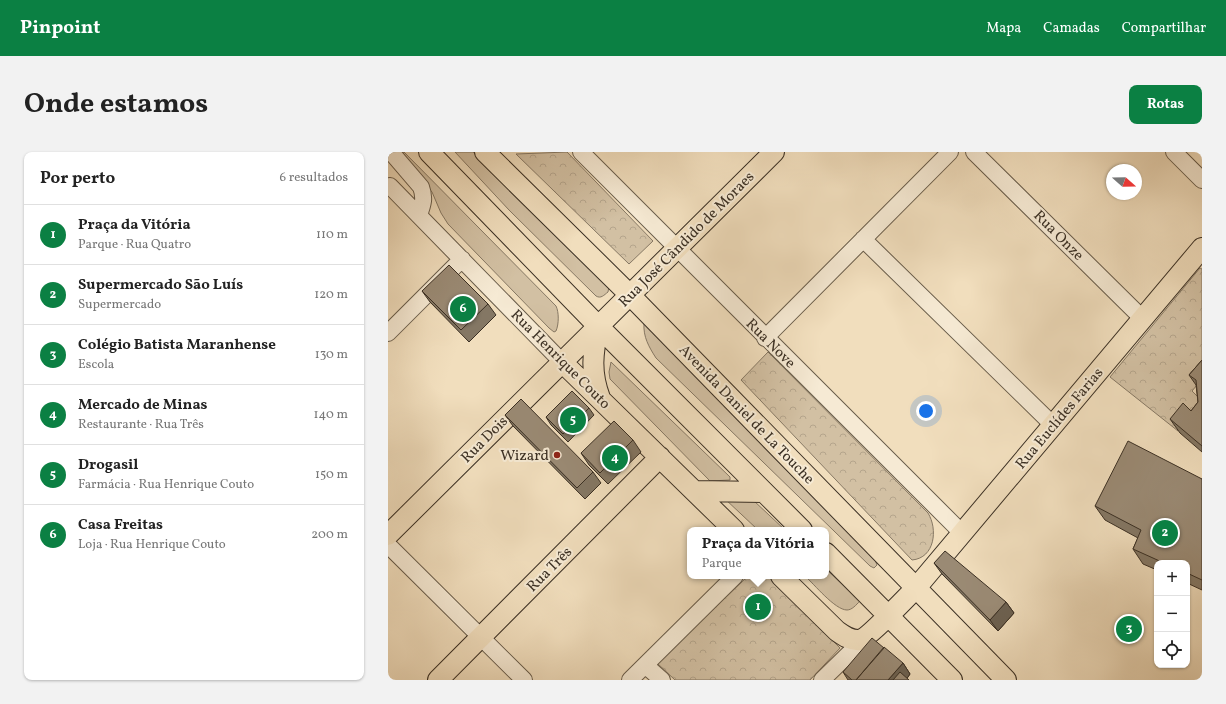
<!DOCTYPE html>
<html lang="pt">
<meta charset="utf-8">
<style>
body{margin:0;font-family:Vollkorn,serif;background:#f2f2f2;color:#222}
.controls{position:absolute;right:12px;bottom:12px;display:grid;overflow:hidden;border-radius:8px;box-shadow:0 1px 3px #0004}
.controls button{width:36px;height:36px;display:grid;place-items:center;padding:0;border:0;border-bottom:1px solid #e0e0e0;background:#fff;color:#222;font:20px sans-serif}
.compass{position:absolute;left:718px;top:12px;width:36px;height:36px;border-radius:50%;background:#fff;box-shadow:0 1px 3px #0004;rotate:110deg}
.you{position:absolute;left:538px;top:259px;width:14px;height:14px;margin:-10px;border:3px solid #fff;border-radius:50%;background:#1a73e8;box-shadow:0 0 0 6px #1a73e833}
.badge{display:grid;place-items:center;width:26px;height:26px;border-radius:50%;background:#0b8043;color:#fff;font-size:13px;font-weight:700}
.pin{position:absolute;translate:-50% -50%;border:2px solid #fff;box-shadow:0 1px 4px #0006}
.popup{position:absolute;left:299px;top:375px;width:142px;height:52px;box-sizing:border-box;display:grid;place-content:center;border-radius:8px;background:#fff;filter:drop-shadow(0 1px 3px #0005);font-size:13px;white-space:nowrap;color:#767676}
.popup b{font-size:15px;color:#222}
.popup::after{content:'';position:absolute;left:50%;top:100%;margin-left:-8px;border:8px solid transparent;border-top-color:#fff}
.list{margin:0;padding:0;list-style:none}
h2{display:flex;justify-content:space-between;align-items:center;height:52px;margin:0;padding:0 16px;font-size:17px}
h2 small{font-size:13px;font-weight:400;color:#767676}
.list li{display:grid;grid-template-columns:26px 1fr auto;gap:12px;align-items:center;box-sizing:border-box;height:60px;padding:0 16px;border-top:1px solid #e0e0e0}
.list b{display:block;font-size:15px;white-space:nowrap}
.list p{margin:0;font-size:13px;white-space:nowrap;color:#767676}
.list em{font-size:13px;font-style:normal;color:#767676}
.icon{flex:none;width:22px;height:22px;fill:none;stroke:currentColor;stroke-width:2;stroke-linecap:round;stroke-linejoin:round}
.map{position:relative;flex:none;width:814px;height:528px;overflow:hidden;border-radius:8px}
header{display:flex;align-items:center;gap:24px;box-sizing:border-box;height:56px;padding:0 20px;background:#0b8043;color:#fff}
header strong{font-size:19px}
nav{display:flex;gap:22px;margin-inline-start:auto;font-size:14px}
.intro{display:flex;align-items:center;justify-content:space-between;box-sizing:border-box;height:96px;padding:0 24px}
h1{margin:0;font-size:28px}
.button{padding:10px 18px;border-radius:8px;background:#0b8043;color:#fff;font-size:14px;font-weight:700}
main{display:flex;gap:24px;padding:0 24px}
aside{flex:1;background:#fff;border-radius:8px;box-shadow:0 1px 3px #0004}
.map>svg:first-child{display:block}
</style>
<header>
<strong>Pinpoint</strong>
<nav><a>Mapa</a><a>Camadas</a><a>Compartilhar</a></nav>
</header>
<div class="intro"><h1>Onde estamos</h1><a class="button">Rotas</a></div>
<main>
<aside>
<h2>Por perto<small>6 resultados</small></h2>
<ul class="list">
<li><span class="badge">1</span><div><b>Praça da Vitória</b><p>Parque · Rua Quatro</p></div><em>110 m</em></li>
<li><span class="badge">2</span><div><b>Supermercado São Luís</b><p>Supermercado</p></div><em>120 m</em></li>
<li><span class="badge">3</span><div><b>Colégio Batista Maranhense</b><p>Escola</p></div><em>130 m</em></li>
<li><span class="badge">4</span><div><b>Mercado de Minas</b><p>Restaurante · Rua Três</p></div><em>140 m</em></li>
<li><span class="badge">5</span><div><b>Drogasil</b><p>Farmácia · Rua Henrique Couto</p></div><em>150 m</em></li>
<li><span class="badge">6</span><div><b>Casa Freitas</b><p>Loja · Rua Henrique Couto</p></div><em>200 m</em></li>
</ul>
</aside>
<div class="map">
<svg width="814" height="528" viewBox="0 0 814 528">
<defs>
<pattern id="park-crowns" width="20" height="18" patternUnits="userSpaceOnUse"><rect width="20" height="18" fill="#d2c0a3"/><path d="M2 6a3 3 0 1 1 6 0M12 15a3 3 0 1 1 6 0" fill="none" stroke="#b5a58c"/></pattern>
</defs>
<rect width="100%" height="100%" fill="#f1debd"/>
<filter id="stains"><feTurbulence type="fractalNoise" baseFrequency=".005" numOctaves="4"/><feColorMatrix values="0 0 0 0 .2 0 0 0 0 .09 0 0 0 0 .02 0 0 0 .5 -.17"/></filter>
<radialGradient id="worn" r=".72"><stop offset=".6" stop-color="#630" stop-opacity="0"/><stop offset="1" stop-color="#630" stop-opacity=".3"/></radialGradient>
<path fill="#d2c0a3" stroke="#867864" d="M16 0 168 154C171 160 171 172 168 179L166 180 161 176 60 72 53 61 44 40 13 4Z
M67 0H85L221 134 220 140C216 143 213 147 208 144L121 58Z
M256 171 487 408 489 413 486 416 482 414 268 206C261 195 255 185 256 171Z
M223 210 342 325V328L322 329 222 227 221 220Z
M336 346 365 348 397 378H370Z
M438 417 472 449C468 453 464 458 459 458 447 458 426 432 417 424H438Z"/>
<path fill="url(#park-crowns)" stroke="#867864" d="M179 0 265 89 241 112 128 2Z
M812 116 814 117V227L804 239 814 249 790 279 722 225Z
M380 200 540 361C550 377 547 406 524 408L353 228Z
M360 424H381L452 496 422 528H287L269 511Z"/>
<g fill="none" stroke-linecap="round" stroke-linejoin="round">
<g stroke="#685c4a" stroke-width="18">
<path id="minor" d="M3 0 33 35C37 46 35 52 31 63
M193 0 574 381
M586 0 755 167
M786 0 814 28
M2 34 174 210
M475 87 665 273
M0 181 74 107
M377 186 562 0
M0 393 136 528
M257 513 274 528
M242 528 347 424
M434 528 475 488"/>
</g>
<g stroke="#3b3024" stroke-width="22">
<path id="major" d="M41 0 210 174 414 378
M97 0 242 143 618 528
M210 174C205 201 202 220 212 246
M174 210 346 378
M307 339 376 340
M0 383 386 0
M438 401 564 528
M393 424 449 479C456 484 463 489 472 488 480 486 520 444 528 436L814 96
M50 528 272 305"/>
</g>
<use href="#minor" stroke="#f6ead4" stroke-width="16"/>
<use href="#major" stroke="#f1debd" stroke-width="20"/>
</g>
<path fill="#847764" stroke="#3b3024" d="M34 139 100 152 108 163 81 190 42 150Z
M814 208V300L792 281 782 267 803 259 810 250 808 233 801 223Z
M201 256 206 263 180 290 163 273 158 265Z
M117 263 205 320 213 331 197 347 125 274Z
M245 288 253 300 220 332 201 313 193 301Z
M814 327V438L799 431V411H769V418L755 412 745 397 750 386 717 368 707 354Z
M546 411 618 450 626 461 610 479 554 422Z
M515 511 522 522 519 526 521 528H460L455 520Z"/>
<path fill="#6c6151" stroke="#3b3024" d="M618 450 626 461 610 479 602 468Z
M515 511 522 522 518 528H500Z"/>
<path fill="#9a8a74" stroke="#3b3024" d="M61 113 100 152 73 178 34 139Z
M814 208V294L782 267 795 251 803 259 810 250 808 228 801 223Z
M184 239 201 256 175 282 158 265Z
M133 247 205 320 189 336 117 263Z
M226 269 245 288 212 321 193 301Z
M740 289 814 327V428L799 421V411H776L745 397 753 378 707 354Z
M557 399 618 450 602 468 546 411Z
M484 486 496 496 468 528H464L455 520Z
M496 495 515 511 500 528H468Z
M512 520 521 528H505Z"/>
<circle fill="#8f2418" stroke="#f6ead4" stroke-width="1.5" cx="169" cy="303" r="4"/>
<g text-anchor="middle" stroke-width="4" stroke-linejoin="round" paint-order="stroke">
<g font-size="15" fill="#3b3024" stroke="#f6ead4">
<text transform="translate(671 83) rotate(45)" y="5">Rua Onze</text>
<text transform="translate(298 87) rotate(-45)" y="5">Rua José Cândido de Moraes</text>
<text transform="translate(383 191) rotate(45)" y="5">Rua Nove</text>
<text transform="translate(173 207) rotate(45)" y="5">Rua Henrique Couto</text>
<text transform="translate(359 262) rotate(46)" y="5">Avenida Daniel de La Touche</text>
<text transform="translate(671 266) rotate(-50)" y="5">Rua Euclídes Farias</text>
<text transform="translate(96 287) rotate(-45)" y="5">Rua Dois</text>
<text transform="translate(161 417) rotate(-45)" y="5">Rua Três</text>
</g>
<g font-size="15" fill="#3b3024" stroke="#f6ead4" text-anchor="end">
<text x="161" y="308">Wizard</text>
</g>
</g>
<rect width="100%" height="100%" filter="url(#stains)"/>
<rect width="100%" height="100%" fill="url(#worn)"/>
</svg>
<div class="controls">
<button>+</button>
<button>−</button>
<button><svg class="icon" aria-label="locate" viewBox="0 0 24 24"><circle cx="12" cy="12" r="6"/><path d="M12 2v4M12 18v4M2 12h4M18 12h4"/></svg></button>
</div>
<svg class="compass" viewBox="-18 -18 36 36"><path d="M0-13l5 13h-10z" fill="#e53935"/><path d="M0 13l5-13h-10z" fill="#767676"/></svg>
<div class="you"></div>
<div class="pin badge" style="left:370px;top:455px">1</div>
<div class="popup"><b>Praça da Vitória</b>Parque</div>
<div class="pin badge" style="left:777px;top:381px">2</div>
<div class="pin badge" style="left:741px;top:477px">3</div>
<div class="pin badge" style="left:227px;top:306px">4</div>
<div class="pin badge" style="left:185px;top:268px">5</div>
<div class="pin badge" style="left:75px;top:157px">6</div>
</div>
</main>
